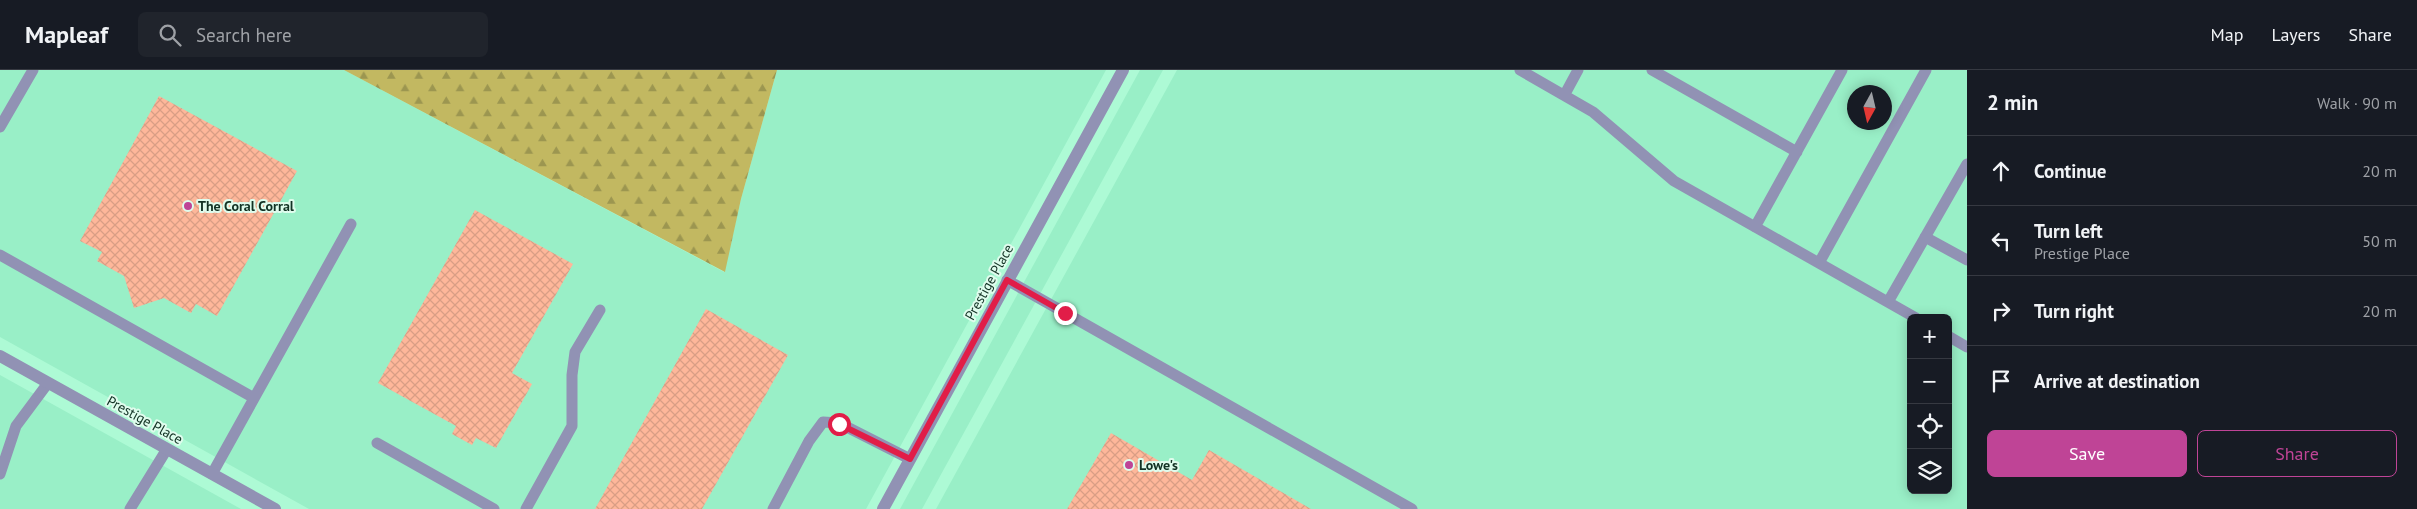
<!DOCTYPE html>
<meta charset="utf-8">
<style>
body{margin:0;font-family:"PT Sans",sans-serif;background:#20242c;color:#f1f3f6}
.controls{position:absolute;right:15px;bottom:15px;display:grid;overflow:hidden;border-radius:8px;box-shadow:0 2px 12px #0003}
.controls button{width:45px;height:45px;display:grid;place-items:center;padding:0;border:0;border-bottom:1px solid #363941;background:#171b24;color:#f1f3f6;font:25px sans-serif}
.compass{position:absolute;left:1847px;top:15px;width:45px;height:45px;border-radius:50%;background:#171b24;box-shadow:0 2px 12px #0003;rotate:188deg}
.stop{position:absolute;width:15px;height:15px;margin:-11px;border:4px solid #e11d48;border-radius:50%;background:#fff}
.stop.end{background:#e11d48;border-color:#fff;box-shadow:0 1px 5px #0008}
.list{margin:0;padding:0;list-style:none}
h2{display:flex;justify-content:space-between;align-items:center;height:65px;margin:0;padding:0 20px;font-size:21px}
h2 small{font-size:16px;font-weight:400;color:#9ea1a6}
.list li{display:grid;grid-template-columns:32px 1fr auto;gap:15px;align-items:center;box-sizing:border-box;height:70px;padding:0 20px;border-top:1px solid #363941}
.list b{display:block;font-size:19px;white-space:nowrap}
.list p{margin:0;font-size:16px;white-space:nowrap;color:#9ea1a6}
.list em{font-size:16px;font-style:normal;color:#9ea1a6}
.actions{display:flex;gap:10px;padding:15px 20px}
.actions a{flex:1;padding:11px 0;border:1px solid #bf4496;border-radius:8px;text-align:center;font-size:18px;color:#bf4496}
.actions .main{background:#bf4496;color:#fff}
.icon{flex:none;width:28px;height:28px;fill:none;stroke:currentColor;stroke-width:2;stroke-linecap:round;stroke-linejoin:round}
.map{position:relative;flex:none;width:1967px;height:439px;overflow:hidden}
header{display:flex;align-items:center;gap:30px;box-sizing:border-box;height:70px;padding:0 25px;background:#171b24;border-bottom:1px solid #363941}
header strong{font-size:24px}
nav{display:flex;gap:28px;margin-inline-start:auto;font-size:18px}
.search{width:350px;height:45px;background:#20242c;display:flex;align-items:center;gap:12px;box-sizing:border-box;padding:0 18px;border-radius:8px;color:#9ea1a6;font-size:19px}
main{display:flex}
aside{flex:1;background:#171b24}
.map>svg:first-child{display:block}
</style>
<header>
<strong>Mapleaf</strong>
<div class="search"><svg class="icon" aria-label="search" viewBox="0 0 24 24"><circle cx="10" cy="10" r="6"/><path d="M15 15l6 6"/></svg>Search here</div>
<nav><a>Map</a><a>Layers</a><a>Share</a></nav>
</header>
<main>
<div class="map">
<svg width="1967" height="439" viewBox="0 0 1967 439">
<defs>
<pattern id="forest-firs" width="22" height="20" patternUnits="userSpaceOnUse" patternTransform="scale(1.25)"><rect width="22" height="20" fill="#c2b861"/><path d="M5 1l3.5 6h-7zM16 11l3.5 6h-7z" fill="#9c9650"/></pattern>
<pattern id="building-cross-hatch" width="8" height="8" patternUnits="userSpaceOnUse" patternTransform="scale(1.25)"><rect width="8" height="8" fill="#feb79a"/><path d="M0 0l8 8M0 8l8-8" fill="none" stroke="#d99e85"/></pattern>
</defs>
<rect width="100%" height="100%" fill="#adfad5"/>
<path fill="#99efc7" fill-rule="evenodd" d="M0 0H344L724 202 741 129 777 0H1106L866 439H309L0 267Z
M1140 0H1163L922 439H900Z
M1177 0H1967V439H936ZM1854 22H1884V52H1854ZM1911 248H1948V420H1911Z
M0 305 241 439H0Z"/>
<path fill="url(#forest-firs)" d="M344 0H777L741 129 725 202Z"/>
<path fill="url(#building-cross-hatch)" d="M159 26 297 101 217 246 196 234 191 243 164 228 134 238 124 206 97 191 102 182 80 171Z
M475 140 573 194 512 303 532 314 496 378 476 368 472 375 452 364 456 356 378 313Z
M706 239 788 285 702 439H595Z
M1111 363 1192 410 1209 380 1311 439H1067Z"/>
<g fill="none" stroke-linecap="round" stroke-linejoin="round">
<path stroke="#9192b4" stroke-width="11" d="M1520 0 1593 42 1674 111 1916 248
M1652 0 1797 82
M1565 24 1578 0
M0 57 33 0
M1755 157 1842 0
M1925 167 1967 190
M0 185 254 328
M1819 193 1926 0
M1007 210 1412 439
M1888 232 1967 94
M1948 266 1967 277
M377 373 494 439
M0 404 16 356 48 313
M212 404 351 154
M130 439 167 379
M526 439 572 356V305L575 282 600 240
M773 439 809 371 823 352 839 353 910 389"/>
<path stroke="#9192b4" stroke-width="12" d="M0 286 275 439
M883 439 1123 0"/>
</g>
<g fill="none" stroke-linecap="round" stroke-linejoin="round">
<path stroke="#e11d48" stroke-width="6" d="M839 354 910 389 1007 210 1065 243"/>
</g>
<g fill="#bf4496" stroke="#dffced" stroke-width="2">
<circle cx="188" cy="136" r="5"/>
<circle cx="1129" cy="395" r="5"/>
</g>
<g text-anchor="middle" stroke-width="4" stroke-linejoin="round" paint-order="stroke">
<g font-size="14" font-weight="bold" fill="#123224" stroke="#dffced" text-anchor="start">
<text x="198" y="141">The Coral Corral</text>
<text x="1139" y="400">Lowe's</text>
</g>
<g font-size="14" fill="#123224" stroke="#dffced">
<text transform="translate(989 212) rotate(-61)" y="5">Prestige Place</text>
<text transform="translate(145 350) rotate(29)" y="5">Prestige Place</text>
</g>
</g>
</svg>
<div class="controls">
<button>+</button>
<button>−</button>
<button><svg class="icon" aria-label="locate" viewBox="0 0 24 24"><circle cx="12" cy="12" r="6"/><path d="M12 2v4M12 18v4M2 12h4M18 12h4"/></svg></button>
<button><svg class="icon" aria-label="layers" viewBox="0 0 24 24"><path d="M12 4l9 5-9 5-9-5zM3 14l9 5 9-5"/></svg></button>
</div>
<svg class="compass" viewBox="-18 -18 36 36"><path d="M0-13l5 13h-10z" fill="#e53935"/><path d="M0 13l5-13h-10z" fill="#9ea1a6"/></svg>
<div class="stop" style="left:839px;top:354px"></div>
<div class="stop end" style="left:1065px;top:243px"></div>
</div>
<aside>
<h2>2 min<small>Walk · 90 m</small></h2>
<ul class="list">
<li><svg class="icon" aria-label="ahead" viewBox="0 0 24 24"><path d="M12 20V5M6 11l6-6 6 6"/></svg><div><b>Continue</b></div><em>20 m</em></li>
<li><svg class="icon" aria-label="left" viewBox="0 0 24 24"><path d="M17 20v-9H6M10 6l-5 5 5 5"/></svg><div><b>Turn left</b><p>Prestige Place</p></div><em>50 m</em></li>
<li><svg class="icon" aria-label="right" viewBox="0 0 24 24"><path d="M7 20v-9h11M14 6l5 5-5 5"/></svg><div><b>Turn right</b></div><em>20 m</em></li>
<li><svg class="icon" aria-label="arrive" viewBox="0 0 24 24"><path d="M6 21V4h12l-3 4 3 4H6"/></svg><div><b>Arrive at destination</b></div></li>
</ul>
<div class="actions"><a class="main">Save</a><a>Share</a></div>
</aside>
</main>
